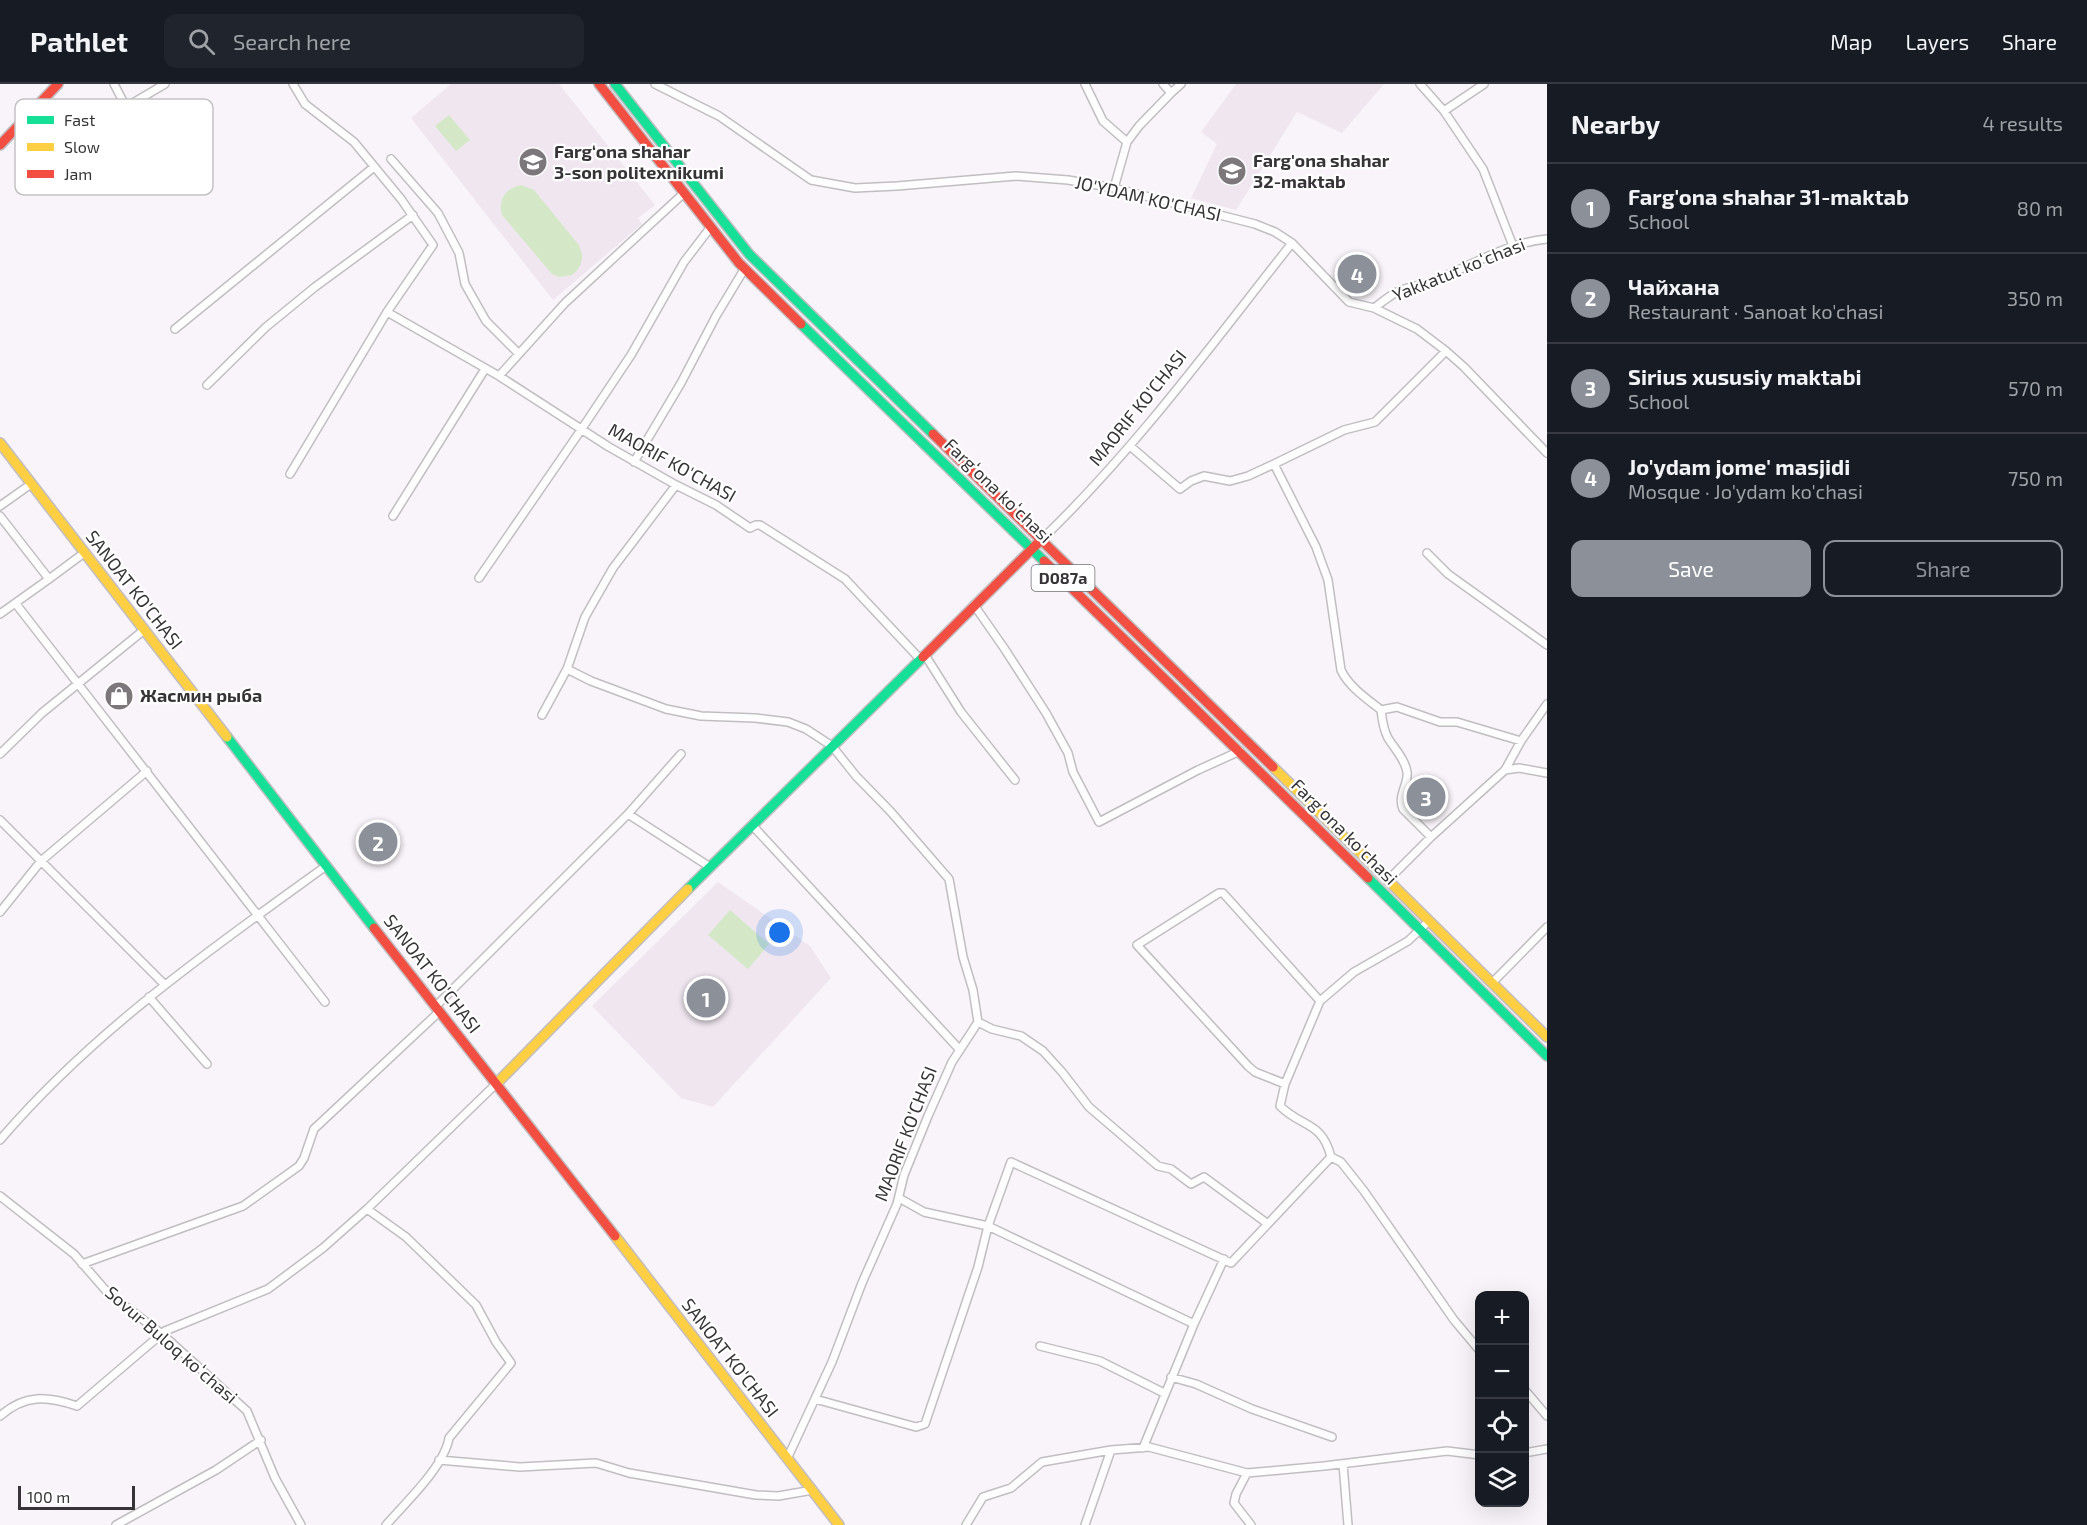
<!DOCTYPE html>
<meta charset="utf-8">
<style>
body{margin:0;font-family:"Exo 2",sans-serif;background:#20242c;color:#f1f3f6}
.controls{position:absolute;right:18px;bottom:18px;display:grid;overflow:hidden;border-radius:12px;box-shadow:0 6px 24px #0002}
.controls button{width:54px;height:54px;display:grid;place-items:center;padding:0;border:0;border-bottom:2px solid #363941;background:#171b24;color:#f1f3f6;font:30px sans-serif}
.scale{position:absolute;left:18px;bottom:15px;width:117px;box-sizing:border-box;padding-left:6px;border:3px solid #373437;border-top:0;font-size:16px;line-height:21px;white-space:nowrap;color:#373437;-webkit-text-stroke:4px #fff;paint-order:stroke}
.you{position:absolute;left:780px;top:849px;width:21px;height:21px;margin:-15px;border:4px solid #fff;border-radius:50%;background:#1a73e8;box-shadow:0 0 0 9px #1a73e833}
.badge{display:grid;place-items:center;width:39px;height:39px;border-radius:50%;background:#8c9099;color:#fff;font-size:20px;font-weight:700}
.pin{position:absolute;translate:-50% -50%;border:3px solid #fff;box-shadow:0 2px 6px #0006}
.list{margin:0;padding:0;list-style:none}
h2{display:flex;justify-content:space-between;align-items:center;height:78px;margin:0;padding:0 24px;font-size:26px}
h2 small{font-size:20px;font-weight:400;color:#9ea1a6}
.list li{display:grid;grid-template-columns:39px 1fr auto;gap:18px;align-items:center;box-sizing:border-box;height:90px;padding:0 24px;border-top:2px solid #363941}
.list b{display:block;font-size:22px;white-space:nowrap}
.list p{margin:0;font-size:20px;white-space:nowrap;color:#9ea1a6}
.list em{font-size:20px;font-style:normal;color:#9ea1a6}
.actions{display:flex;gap:12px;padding:18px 24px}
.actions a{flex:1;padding:14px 0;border:2px solid #8c9099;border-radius:12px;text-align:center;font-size:21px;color:#8c9099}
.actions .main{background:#8c9099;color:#fff}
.icon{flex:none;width:33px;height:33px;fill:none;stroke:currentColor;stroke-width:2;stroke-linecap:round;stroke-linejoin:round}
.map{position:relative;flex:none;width:1547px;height:1441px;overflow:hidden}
header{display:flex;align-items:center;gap:36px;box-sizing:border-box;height:84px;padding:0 30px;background:#171b24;border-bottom:2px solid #363941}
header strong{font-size:28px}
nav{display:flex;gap:33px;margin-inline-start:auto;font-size:21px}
.search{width:420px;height:54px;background:#20242c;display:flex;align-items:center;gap:15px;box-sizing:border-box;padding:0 21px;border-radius:12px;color:#9ea1a6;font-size:22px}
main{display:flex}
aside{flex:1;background:#171b24}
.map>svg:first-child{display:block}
</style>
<header>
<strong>Pathlet</strong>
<div class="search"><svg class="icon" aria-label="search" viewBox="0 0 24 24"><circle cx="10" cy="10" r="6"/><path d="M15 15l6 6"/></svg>Search here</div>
<nav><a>Map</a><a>Layers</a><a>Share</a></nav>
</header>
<main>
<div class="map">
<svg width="1547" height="1441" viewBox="0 0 1547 1441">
<rect width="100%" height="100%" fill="#f9f4f9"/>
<path fill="#efe6ef" d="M451 0H559L655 121 638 134 642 140 553 216 411 34Z
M1236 0H1384L1342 49 1297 28 1236 126 1191 114 1217 60 1201 48Z
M718 798 810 862 831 894 713 1023 681 1014 592 922Z"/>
<path fill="#d4e8c8" d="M449 31 470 56 456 67 435 42Z
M521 101 534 106 578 160C585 172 583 182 572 191L559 193 552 190 502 131C498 116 505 104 521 101Z
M730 826 769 860 748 885 708 851Z"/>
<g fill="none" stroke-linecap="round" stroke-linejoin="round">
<g stroke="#c1bec1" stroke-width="10">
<path id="street" d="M114 0 126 23 165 0
M655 0 719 32 811 96 855 104 897 102 1016 92 1068 96 1114 104 1255 140 1275 148 1292 159 1349 218 1374 224 1417 245 1446 267 1464 283 1547 369
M1085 0 1103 37 1127 58
M1163 0 1171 9 1181 0
M1420 0 1444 27 1484 0
M1444 27 1483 85 1513 162
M391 75 438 129 459 169 465 200 486 237 519 270
M1114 104 1127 58 1139 42 1171 9
M1374 224C1381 219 1389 212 1397 208 1408 202 1422 202 1433 197 1472 182 1505 159 1547 155
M387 228 499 292 609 363 676 401 716 421 750 444 756 441H760L845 495 920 575
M175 245 374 83
M1446 267 1375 338 1344 346 1274 380 1316 463 1328 496 1341 586C1349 603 1367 615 1381 626L1397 623 1440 638H1457L1521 657
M499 292 565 219 684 109
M207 301 266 243 315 203 413 131
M1130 362 1180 405 1191 397 1204 392 1230 397 1248 392 1274 380
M634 378 681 299 716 232 745 184
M290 390 387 228 433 161 401 115 354 58 305 20 293 0
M0 422 31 400
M0 432 49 495 0 530
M393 432 485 285
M1041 456C1135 366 1212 260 1292 159
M1427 469 1448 490 1547 561
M479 494 581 346 631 271 684 178 710 144
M49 495 84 469
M16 520 325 918
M974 521 1004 564 1046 629 1068 669 1073 688 1099 738 1198 686 1240 667
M925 571 961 628 1015 696
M567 585 591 597 666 625 701 632 755 634 788 638 806 645 832 662 856 692 891 728 949 795 963 873 973 906 978 938 952 978 928 1032 904 1091 897 1120 862 1199 832 1278 787 1375
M1381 626C1382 635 1383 645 1388 654 1394 664 1405 675 1407 688 1409 700 1397 711 1403 725L1431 753
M542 631 567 585 585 533 613 484 676 401
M0 670 42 629 144 546
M1505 686 1519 684 1547 689
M628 730 710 783
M0 736 164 900
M752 741 960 966
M1388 796 1431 753 1505 686 1521 657 1547 620
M0 828 41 777 147 687
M1492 899 1547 843
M149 913 207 980
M1320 917 1223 809H1219L1137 861 1248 982 1255 988 1285 1000 1320 917 1354 888 1408 857 1429 837
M435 923 628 730 681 670
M978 938 992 945 1021 952 1043 967 1062 988 1089 1023 1158 1082 1171 1085 1191 1100 1204 1093 1268 1140
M0 1056C93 947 211 865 326 782
M1331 1073 1341 1078 1364 1107 1454 1236 1480 1267
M0 1112 74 1170 108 1209 162 1250 247 1327 275 1394 301 1441
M899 1114 924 1128 988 1142 1194 1240 1224 1175
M367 1125 406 1153 476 1221 496 1258 511 1279 449 1354C444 1383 405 1419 386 1441
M82 1180 243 1122 299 1082 304 1074 314 1045 439 928
M1040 1262 1100 1277 1164 1309
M1171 1293 1196 1300 1252 1325 1332 1353
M1524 1305 1547 1332
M815 1315 916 1343 925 1340 978 1183 988 1142 1011 1078 1231 1179 1331 1073C1322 1037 1302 1044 1280 1022L1285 1000
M0 1332C25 1310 47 1312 77 1322L165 1247 268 1205 323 1164 367 1125 497 999
M1143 1364 1194 1240
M1524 1369 1547 1365
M439 1376 520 1383 596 1379 629 1389 756 1411 778 1412 813 1406
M1343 1380 1348 1441
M1247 1389 1324 1382 1447 1367 1480 1371
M116 1441 216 1386 261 1356
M966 1441 983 1413 1011 1404 1042 1378 1111 1366 1149 1363 1247 1389 1236 1410 1234 1419 1251 1441
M1085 1441 1111 1366"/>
</g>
<g stroke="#c1bec1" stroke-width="12">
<path id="fast" d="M615 0 749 170 933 350
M801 240 1044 477
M227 653 374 844
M1368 794 1547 972
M688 805 923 573"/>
</g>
<g stroke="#c1bec1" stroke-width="12">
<path id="slow" d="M0 359 227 653
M1273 683 1547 953
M497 999 688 805
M615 1152 839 1441"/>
</g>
<g stroke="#c1bec1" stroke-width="12">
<path id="jam" d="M599 0 739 179 801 240
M0 61 58 0
M933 350 1273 683
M1044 477 1368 794
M923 573 1041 456
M374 844 615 1152"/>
</g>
<use href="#street" stroke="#fefdfe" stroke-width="7"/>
<use href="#fast" stroke="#16e098" stroke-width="9"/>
<use href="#slow" stroke="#ffcf43" stroke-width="9"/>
<use href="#jam" stroke="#f24e42" stroke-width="9"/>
</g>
<defs>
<g id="university-disc" transform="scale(1.5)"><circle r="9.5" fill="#7b777b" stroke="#fff"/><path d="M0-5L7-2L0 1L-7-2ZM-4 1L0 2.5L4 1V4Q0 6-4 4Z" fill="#fff"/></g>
<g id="school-disc" transform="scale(1.5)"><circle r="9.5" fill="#7b777b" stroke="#fff"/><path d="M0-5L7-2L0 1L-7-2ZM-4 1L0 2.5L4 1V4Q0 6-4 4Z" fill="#fff"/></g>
<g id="shop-disc" transform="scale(1.5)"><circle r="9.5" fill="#7b777b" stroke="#fff"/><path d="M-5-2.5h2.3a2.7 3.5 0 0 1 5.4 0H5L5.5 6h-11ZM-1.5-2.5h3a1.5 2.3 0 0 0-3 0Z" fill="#fff"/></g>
</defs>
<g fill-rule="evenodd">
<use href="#university-disc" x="533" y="78"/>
<use href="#school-disc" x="1232" y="87"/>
<use href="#shop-disc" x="119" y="612"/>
</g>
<g text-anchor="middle" stroke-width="4.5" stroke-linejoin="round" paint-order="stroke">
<rect fill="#fff" stroke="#737173" stroke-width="1.5" x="1031.5" y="481" width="63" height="26" rx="4.5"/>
<g font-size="16" font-weight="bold" fill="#373437">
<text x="1063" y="500">D087a</text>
</g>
<g font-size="18" font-weight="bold" fill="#373437" stroke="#fff" text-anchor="start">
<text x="554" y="74">Farg‘ona shahar<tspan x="554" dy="21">3-son politexnikumi</tspan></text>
<text x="1253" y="83">Farg'ona shahar<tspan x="1253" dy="21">32-maktab</tspan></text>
<text x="140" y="618">Жасмин рыба</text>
</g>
<g font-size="18" fill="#373437" stroke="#fff">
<text transform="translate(1148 115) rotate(13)" y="6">JO'YDAM KO'CHASI</text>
<text transform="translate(1459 186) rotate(-22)" y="6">Yakkatut koʻchasi</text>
<text transform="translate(1138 324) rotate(-51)" y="6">MAORIF KO'CHASI</text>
<text transform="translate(672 379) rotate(29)" y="6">MAORIF KO'CHASI</text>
<text transform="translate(998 407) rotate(44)" y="6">Fargʻona koʻchasi</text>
<text transform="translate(134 506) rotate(52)" y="6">SANOAT KO'CHASI</text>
<text transform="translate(1344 748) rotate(45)" y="6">Fargʻona koʻchasi</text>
<text transform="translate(432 890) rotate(52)" y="6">SANOAT KO'CHASI</text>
<text transform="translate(906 1050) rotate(-69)" y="6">MAORIF KO'CHASI</text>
<text transform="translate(171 1261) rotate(41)" y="6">Sovur Buloq koʻchasi</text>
<text transform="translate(730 1274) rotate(52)" y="6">SANOAT KO'CHASI</text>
</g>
</g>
<rect x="15" y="15" width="198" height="96" rx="9" fill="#fff" stroke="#c3c2c3" stroke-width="1.5"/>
<rect x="27" y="32" width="27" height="8" fill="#16e098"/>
<rect x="27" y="59" width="27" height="8" fill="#ffcf43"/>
<rect x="27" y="86" width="27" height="8" fill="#f24e42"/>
<g font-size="16" fill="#373437">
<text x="64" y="42">Fast</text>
<text x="64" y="69">Slow</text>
<text x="64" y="96">Jam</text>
</g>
</svg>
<div class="controls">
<button>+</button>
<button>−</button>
<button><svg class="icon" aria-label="locate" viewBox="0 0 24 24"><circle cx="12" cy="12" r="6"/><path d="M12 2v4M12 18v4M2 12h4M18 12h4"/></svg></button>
<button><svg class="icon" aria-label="layers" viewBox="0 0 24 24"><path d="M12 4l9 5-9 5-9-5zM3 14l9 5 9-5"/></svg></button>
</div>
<div class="scale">100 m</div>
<div class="you"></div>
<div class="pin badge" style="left:706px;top:914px">1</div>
<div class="pin badge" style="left:378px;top:758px">2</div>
<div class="pin badge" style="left:1426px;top:713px">3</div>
<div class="pin badge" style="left:1357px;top:190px">4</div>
</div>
<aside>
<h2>Nearby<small>4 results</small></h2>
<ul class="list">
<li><span class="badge">1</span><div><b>Farg'ona shahar 31-maktab</b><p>School</p></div><em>80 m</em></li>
<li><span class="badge">2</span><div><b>Чайхана</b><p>Restaurant · Sanoat ko'chasi</p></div><em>350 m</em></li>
<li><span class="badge">3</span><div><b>Sirius xususiy maktabi</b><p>School</p></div><em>570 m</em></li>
<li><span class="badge">4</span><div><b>Jo'ydam jome' masjidi</b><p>Mosque · Jo'ydam ko'chasi</p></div><em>750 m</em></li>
</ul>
<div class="actions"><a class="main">Save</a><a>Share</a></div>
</aside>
</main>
